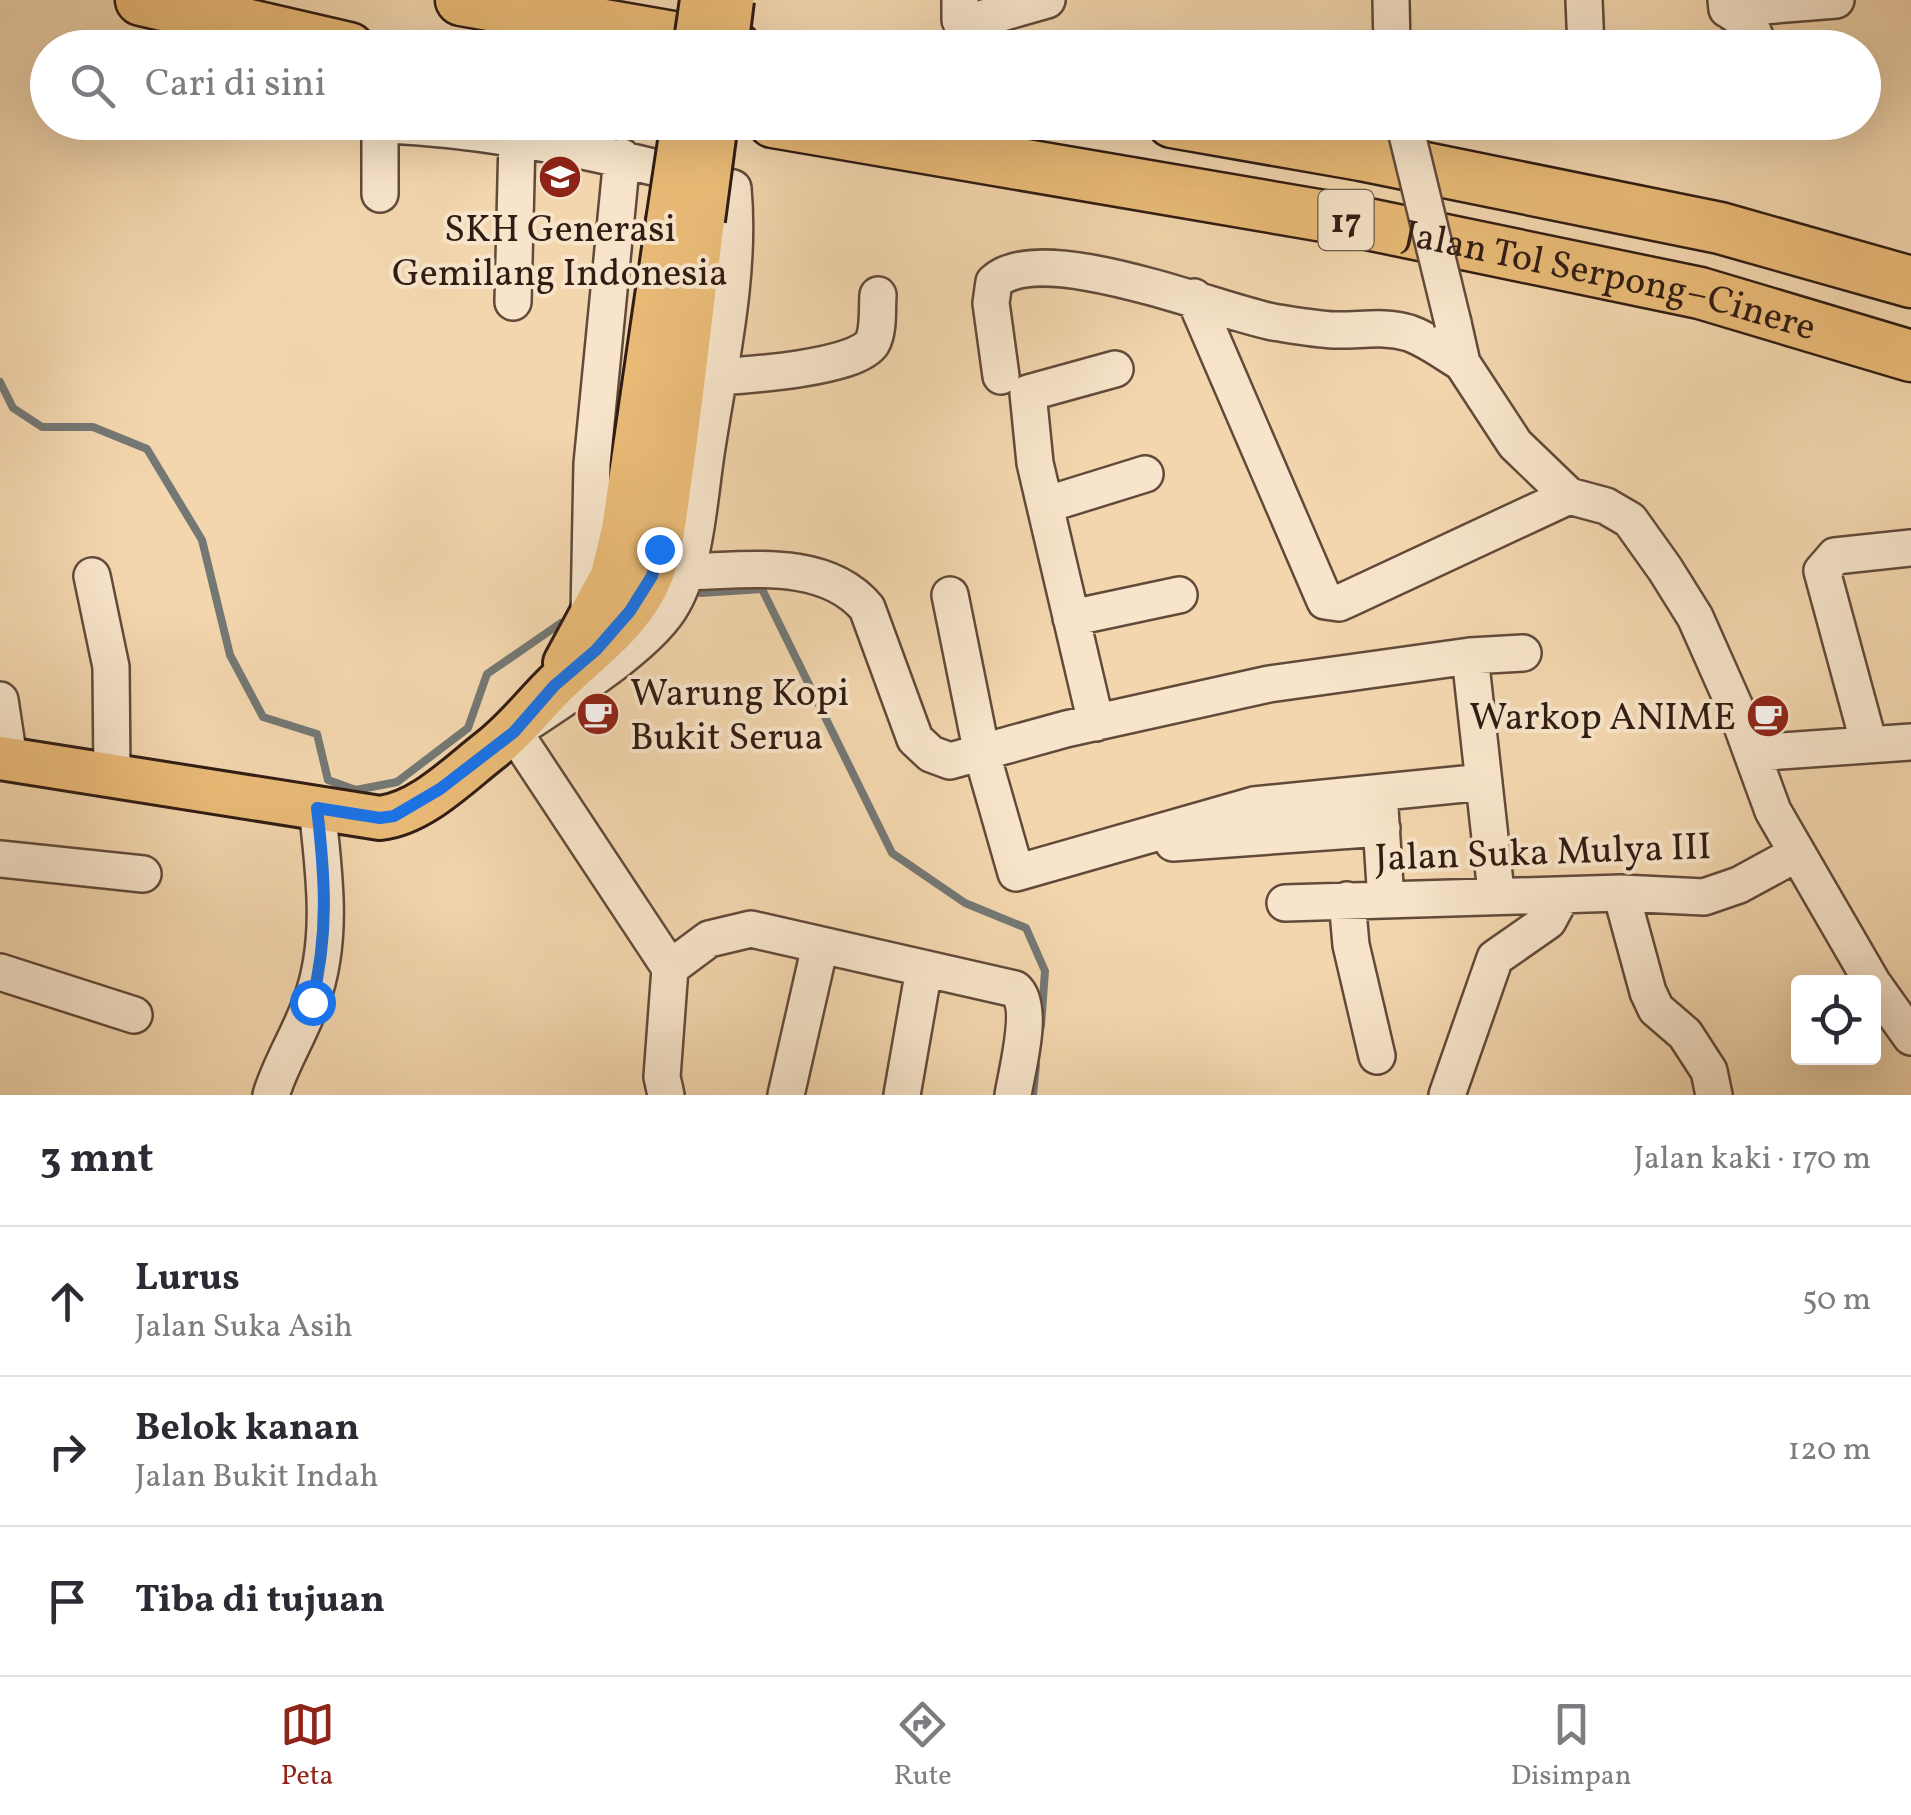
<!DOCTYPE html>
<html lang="id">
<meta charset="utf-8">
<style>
body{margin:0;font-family:Vollkorn,serif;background:#f2f2f3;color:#2b2b33}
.controls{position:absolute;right:30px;bottom:30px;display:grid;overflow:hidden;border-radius:10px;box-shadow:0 10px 40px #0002}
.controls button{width:90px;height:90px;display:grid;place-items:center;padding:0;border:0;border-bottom:2px solid #e1e1e2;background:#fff;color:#2b2b33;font:50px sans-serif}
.stop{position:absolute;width:30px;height:30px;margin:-22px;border:8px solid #1a73e8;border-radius:50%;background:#fff}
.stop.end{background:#1a73e8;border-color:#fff;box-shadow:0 2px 10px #0008}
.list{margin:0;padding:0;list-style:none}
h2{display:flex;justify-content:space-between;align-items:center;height:130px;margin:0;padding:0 40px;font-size:42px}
h2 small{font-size:32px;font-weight:400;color:#7c7c81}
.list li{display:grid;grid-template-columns:65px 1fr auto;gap:30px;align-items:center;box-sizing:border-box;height:150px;padding:0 40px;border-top:2px solid #e1e1e2}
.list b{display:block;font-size:38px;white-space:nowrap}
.list p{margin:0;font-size:32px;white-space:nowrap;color:#7c7c81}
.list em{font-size:32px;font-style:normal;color:#7c7c81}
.icon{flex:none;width:55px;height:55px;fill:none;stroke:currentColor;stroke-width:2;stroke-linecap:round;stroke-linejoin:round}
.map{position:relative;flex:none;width:1911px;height:1095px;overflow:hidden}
.search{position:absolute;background:#fff;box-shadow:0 10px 40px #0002;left:30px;right:30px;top:30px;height:110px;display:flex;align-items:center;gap:25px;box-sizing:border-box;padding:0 35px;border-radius:55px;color:#7c7c81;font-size:38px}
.sheet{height:580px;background:#fff}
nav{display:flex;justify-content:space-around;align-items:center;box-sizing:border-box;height:140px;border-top:2px solid #e1e1e2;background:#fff;font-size:28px;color:#7c7c81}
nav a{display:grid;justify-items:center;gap:5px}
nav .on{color:#8f2418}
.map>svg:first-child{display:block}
</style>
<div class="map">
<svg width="1911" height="1095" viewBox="0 0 1911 1095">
<rect width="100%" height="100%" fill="#f3d6ae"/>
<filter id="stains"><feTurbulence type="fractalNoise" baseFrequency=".002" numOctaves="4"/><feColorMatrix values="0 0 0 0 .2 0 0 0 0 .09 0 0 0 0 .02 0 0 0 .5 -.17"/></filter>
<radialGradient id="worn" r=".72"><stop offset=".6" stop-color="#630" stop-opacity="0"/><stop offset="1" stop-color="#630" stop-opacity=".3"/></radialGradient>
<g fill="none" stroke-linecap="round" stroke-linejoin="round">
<path stroke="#747875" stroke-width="8" d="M0 382 13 408 42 427H93L147 449 202 540 230 655 263 717 317 734 328 780 356 790 397 782 468 728 487 674 561 623
M701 593 762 589 892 853 965 903 1026 928 1045 971 1041 1026
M1033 1095 1036 1065"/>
<g stroke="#624a3a" stroke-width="40">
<path id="minor" d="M960 0V20L966 23 1047 0
M1391 0 1392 48
M1584 0 1586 48
M1726 0 1727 9 1836 0
M1727 9C1744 20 1756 26 1757 48
M380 194V140L384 128 390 125C507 131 621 157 733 188 741 276 719 367 706 454 699 500 696 562 673 603 650 647 557 702 514 732L670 968 662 1077 666 1095
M1194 297 1325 601 1339 603 1348 599 1569 496
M513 302 517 139
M1453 323 1462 363 1515 444 1569 496 1606 506 1630 520 1665 569 1695 617 1735 707 1773 811 1872 982
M1001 376 991 303 994 282C1041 238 1216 311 1273 322 1293 325 1314 329 1334 330 1360 331 1383 325 1409 333 1427 339 1445 353 1462 363
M718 377C748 375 856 368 872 343 879 331 877 309 878 295
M1045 505 1145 474
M684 572C744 571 824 557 867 608L915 739 931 754 950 761 1066 729 1269 684 1470 656 1523 653
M92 576 111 667 112 774
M950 595 982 754 1016 873 1254 805 1484 782
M589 614 592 464 622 157
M1071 618 1179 595
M1470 656 1495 883
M0 700 9 759
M1096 723 1035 463 1028 393 1115 369
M1869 744 1822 571 1835 556 1911 548
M1753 753 1911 742
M1380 808 1385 886
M1173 843 1382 828
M0 859 143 874
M1621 893 1648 992 1656 1009 1685 1034 1709 1071 1714 1095
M1347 900 1351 945 1377 1056
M1285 903 1621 893 1704 897 1739 885 1796 854
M670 968 709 939 751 929 1015 989C1035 1006 1017 1070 1013 1095
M0 972 134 1015
M1874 985 1911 1037
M271 1095C281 1062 300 1034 311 1002 334 940 324 872 317 808
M786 1095 820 946
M902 1095 924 969
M1447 1095 1495 958 1548 921 1562 895"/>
</g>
<g stroke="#311c13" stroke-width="48">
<path id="major" d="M565 663 612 576 623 530 668 221
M0 758 380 818C421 813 457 776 489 751 514 732 531 709 553 687 588 651 633 623 652 574 665 539 667 498 673 461 684 381 693 301 703 220"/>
</g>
<g stroke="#311c13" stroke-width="55">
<g id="highway">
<path d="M141 0 349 48"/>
<path d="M461 0 736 48"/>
<path id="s1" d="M773 122 1353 221 1700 293 1911 356"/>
<path d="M1172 122 1361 155 1720 228 1911 282"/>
</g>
</g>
<use href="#minor" stroke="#f7e4ca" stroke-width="35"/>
<use href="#major" stroke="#eabb77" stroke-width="42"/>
<use href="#highway" stroke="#eabb77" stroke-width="50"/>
<g stroke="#624a3a" stroke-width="40" stroke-linecap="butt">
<path id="minor-bridge" d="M1404 122 1453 323"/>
</g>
<g stroke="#311c13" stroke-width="48" stroke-linecap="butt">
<path id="major-bridge" d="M695 48 702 0
M726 48 732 0
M703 220 716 122
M668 221 683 122"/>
</g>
<use href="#minor-bridge" stroke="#f7e4ca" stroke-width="35"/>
<use href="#major-bridge" stroke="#eabb77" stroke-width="42"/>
</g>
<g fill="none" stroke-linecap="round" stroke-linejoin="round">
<path stroke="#1a73e8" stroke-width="12" d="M312 1002C329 934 325 877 317 808L380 818 394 816 440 789 514 732 554 686 596 650 630 611 652 576 659 549"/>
</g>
<defs>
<g id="school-disc" transform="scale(2.25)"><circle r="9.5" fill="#8f2418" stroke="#f7e4ca"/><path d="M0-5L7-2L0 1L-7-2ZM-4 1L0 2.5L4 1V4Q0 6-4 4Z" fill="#fff"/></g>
<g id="cafe-disc" transform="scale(2.25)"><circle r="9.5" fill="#8f2418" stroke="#f7e4ca"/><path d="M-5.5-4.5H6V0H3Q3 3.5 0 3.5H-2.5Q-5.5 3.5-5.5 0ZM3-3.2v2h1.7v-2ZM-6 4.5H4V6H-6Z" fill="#fff"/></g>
</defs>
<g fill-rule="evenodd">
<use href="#school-disc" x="560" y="177"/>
<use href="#cafe-disc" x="598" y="714"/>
<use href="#cafe-disc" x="1768" y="716"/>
</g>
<g text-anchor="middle" stroke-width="8" stroke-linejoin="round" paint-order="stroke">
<rect fill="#f7e4ca" stroke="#6c584a" stroke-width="2.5" x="1318.5" y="190" width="55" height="60" rx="8"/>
<g font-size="35" font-weight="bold" fill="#311c13">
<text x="1346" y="232">17</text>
</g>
<g font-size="38" fill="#311c13" stroke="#f7e4ca">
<text x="560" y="241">SKH Generasi<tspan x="560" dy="44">Gemilang Indonesia</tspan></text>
<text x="630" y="705" text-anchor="start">Warung Kopi<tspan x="630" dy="44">Bukit Serua</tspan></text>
<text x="1736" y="729" text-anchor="end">Warkop ANIME</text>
</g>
<g font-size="38" fill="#311c13" stroke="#f7e4ca">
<text dy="13" stroke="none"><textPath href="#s1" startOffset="852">Jalan Tol Serpong–Cinere</textPath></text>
<text transform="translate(1543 851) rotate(-2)" y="13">Jalan Suka Mulya III</text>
</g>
</g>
<rect width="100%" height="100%" filter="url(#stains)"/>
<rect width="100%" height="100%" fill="url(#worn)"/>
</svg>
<div class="controls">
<button><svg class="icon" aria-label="locate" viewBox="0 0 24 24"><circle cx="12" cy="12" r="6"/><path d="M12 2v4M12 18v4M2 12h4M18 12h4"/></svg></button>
</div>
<div class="stop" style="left:312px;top:1002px"></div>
<div class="stop end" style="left:659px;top:549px"></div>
<div class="search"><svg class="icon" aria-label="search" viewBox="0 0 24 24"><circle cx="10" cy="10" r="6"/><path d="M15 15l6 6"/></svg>Cari di sini</div>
</div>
<section class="sheet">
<h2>3 mnt<small>Jalan kaki · 170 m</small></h2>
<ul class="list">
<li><svg class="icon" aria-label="ahead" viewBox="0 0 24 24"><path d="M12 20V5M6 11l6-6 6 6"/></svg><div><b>Lurus</b><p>Jalan Suka Asih</p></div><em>50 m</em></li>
<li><svg class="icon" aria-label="right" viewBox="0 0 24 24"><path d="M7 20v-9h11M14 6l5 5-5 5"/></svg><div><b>Belok kanan</b><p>Jalan Bukit Indah</p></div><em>120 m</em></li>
<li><svg class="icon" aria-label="arrive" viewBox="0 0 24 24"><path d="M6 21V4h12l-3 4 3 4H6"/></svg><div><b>Tiba di tujuan</b></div></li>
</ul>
</section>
<nav>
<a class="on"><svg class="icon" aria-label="map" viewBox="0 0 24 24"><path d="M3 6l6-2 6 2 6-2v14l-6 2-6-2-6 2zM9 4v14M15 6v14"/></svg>Peta</a>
<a><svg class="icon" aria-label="directions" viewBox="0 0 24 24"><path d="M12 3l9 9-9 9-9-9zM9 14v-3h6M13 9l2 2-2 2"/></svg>Rute</a>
<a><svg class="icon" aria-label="saved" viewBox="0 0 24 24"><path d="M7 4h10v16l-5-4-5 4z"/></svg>Disimpan</a>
</nav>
